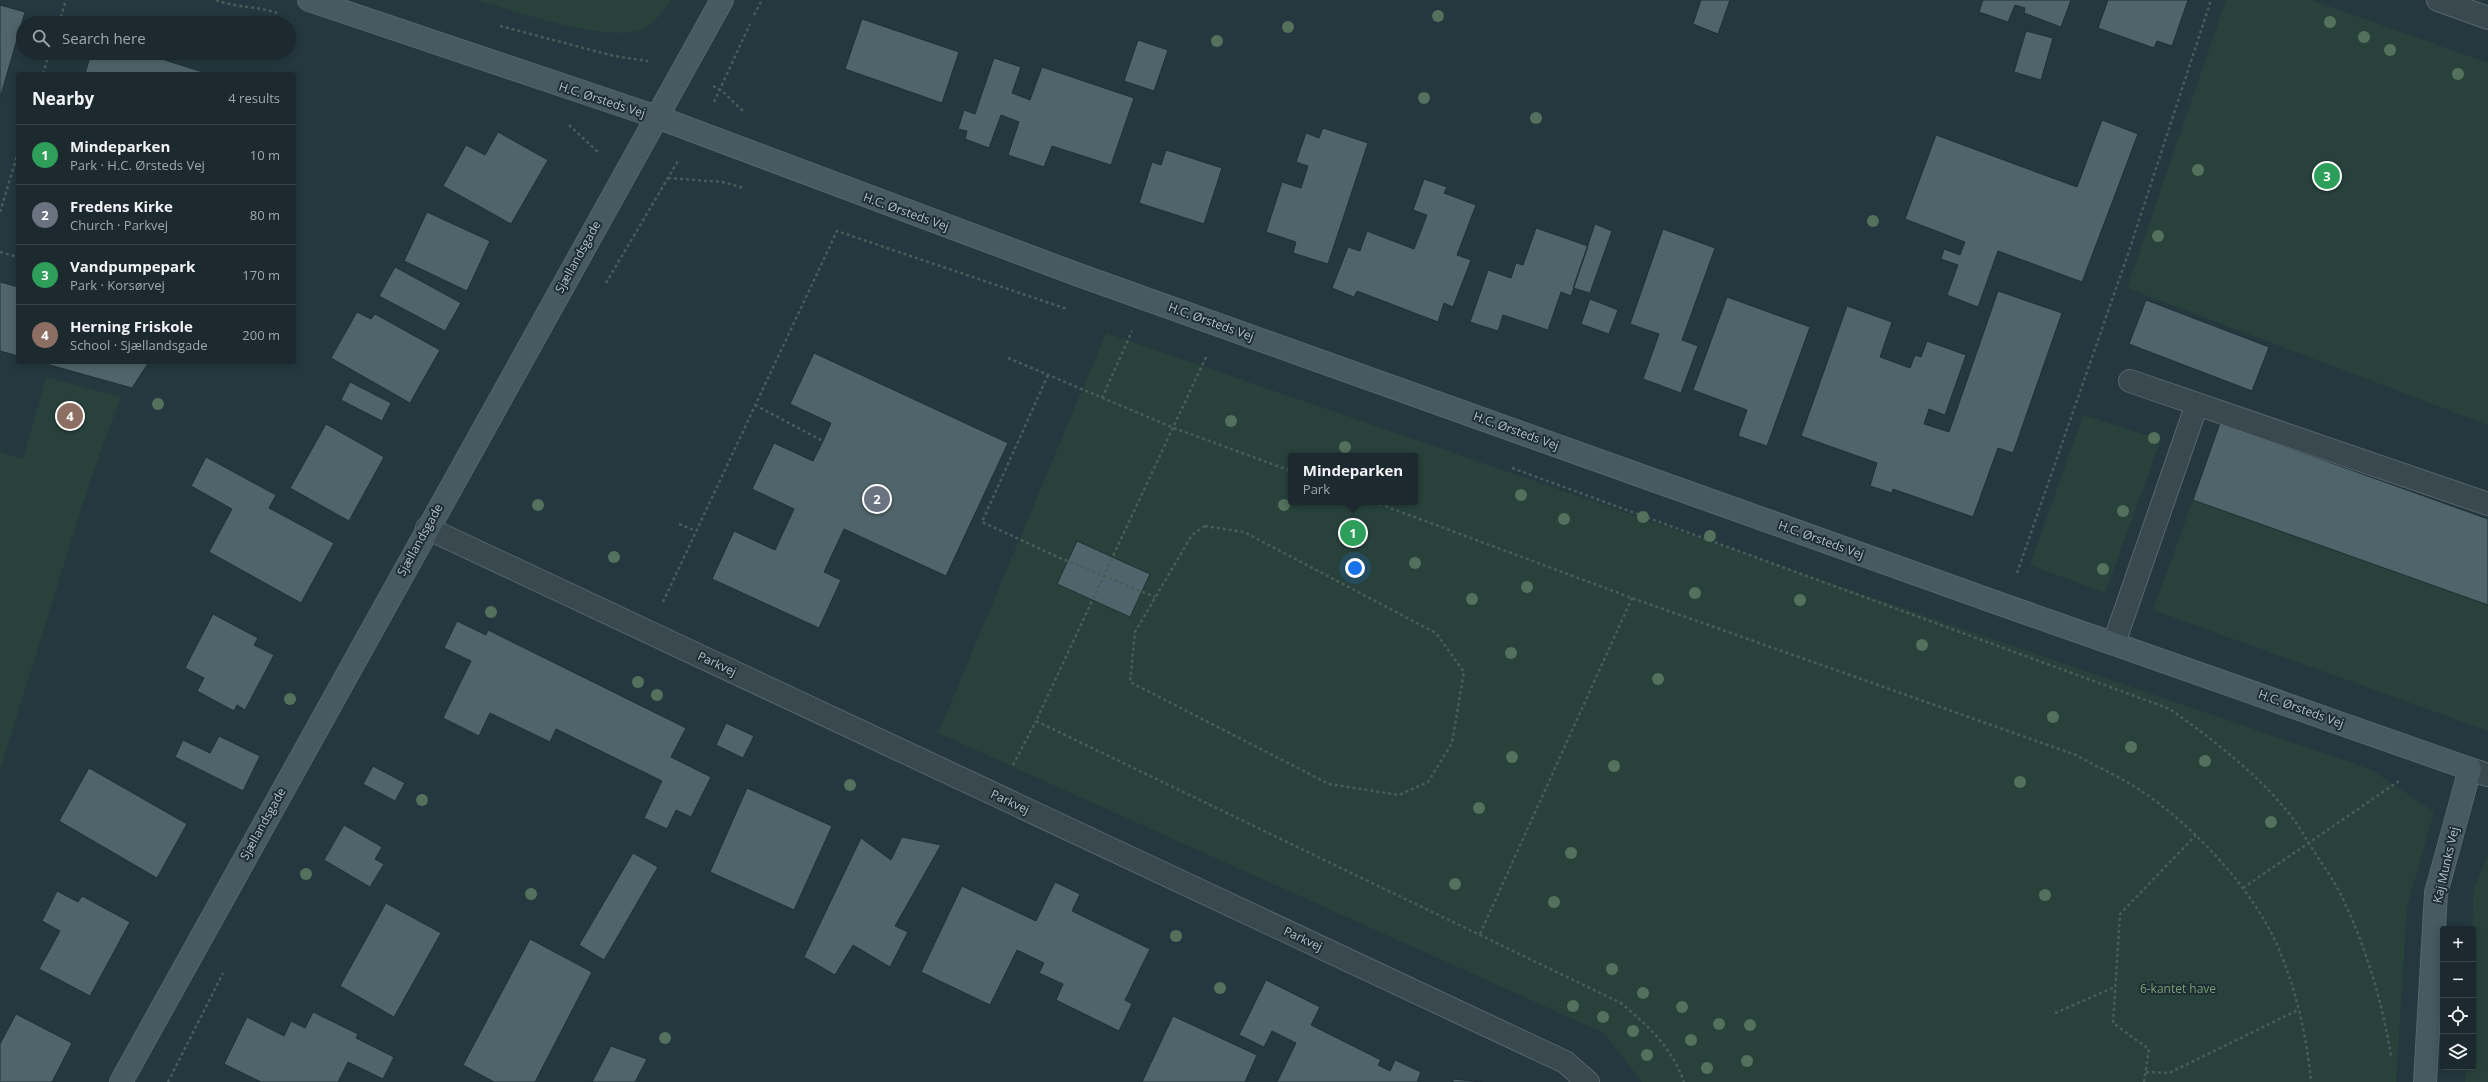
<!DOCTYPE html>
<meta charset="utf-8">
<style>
body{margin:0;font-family:"Open Sans",sans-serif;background:#253237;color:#f1f3f6}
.controls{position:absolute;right:12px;bottom:12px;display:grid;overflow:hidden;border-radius:4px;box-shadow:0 2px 10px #0003}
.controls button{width:36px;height:36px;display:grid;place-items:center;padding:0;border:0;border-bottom:1px solid #3a464b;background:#1c2a2f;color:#f1f3f6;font:20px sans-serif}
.you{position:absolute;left:1355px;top:568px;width:14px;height:14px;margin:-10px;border:3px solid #fff;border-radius:50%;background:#1a73e8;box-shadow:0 0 0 6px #1a73e833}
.badge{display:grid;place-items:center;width:26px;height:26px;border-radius:50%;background:#8dd8f7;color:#fff;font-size:13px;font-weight:700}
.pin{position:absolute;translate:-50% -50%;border:2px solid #fff;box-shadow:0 1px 4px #0006}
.popup{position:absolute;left:1288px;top:453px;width:130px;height:52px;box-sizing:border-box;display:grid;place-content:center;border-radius:4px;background:#1c2a2f;filter:drop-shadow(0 1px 3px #0005);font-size:13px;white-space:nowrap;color:#a0a7aa}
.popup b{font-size:15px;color:#f1f3f6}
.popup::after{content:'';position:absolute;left:50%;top:100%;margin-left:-8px;border:8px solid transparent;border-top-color:#1c2a2f}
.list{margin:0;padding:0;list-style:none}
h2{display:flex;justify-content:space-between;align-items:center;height:52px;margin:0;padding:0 16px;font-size:17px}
h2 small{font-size:13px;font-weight:400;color:#a0a7aa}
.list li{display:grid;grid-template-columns:26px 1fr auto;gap:12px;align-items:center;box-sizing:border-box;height:60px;padding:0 16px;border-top:1px solid #3a464b}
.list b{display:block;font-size:15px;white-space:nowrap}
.list p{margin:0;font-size:13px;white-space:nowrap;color:#a0a7aa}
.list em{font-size:13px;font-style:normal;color:#a0a7aa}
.icon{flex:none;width:22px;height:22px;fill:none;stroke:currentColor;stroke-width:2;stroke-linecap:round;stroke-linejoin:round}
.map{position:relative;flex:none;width:2488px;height:1082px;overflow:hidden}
.search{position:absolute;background:#1c2a2f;box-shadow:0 2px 10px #0003;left:16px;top:16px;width:280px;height:44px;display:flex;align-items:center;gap:10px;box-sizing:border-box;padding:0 14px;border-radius:22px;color:#a0a7aa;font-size:15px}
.panel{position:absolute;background:#1c2a2f;box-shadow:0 2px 10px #0003;left:16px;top:72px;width:280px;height:292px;border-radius:4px}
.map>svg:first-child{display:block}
</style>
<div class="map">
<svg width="2488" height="1082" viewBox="0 0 2488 1082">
<rect width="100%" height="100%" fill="#25383f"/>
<path fill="#28423b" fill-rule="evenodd" d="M476 0H671C664 8 656 22 647 27 615 47 512 10 476 0Z
M2226 0H2311L2488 63V425L2127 288Z
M1106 333 2372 770 2434 812 2407 907 2396 1082H1642L1604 1033 938 733ZM1291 456H1415V502H1291Z
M46 377 121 397 90 481 0 770V452L26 460 23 459Z
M2083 415 2161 440 2105 593 2030 565Z
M2193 500 2488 605V731L2153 610Z
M2488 855V1082H2465L2466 1067H2473L2472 929 2474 887Z"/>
<path fill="#50656b" stroke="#203036" d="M1701 0H1730L1718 34 1693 24Z
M1983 0H2071L2061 27 2024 13 2025 8 2015 5 2008 22 1979 12Z
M2108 0H2188L2172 46 2157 41 2154 48 2098 28Z
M0 5 25 12 0 98Z
M862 19 959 52 942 103 845 69Z
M2026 31 2053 38 2041 80 2014 72Z
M1138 40 1168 50 1154 91 1124 81Z
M91 53H143L209 74H85Z
M994 58 1021 67 1012 93 1030 100 1042 67 1134 98 1111 165 1052 146 1044 167 1008 155 1019 122 1001 115 989 148 965 139 967 131 958 129 964 110 975 114Z
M2102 120 2138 134 2082 282 1998 251 1978 307 1947 295 1958 265 1941 259 1944 249 1960 255 1965 242 1905 219 1936 135 2077 187Z
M1323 128 1368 143 1328 264 1293 253 1296 242 1266 232 1282 182 1301 188 1308 166 1296 162 1306 133 1319 138Z
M498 132 548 160 511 224 443 186 466 145 485 155Z
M1166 150 1222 168 1204 224 1139 203 1152 162 1161 165Z
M1424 179 1447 187 1444 193 1476 205 1457 255 1471 260 1453 307 1444 303 1438 322 1357 291 1354 297 1332 288 1348 247 1360 251 1367 231 1414 249 1427 215 1413 210Z
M427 212 490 241 467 291 404 261Z
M1595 224 1612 231 1590 293 1573 288Z
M1536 228 1588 246 1571 296 1561 292 1548 330 1503 315 1498 331 1470 322 1488 270 1511 278 1516 263 1523 265Z
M1663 229 1715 248 1682 340 1698 346 1681 393 1643 379 1659 334 1630 324Z
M395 267 461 303 445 331 379 296Z
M0 282 18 287V356L0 351Z
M1998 291 2062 313 2013 453 1998 448 1973 517 1893 489 1892 493 1870 486 1877 463 1801 436 1847 306 1892 322 1880 357 1910 368 1915 355 1921 357 1927 341 1966 355 1945 415 1929 409 1924 424 1949 432Z
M1727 297 1810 327 1767 446 1738 436 1747 410 1693 390Z
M1590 299 1618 310 1609 334 1581 324Z
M2146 300 2269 347 2252 391 2129 344Z
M357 312 371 319 375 314 440 350 410 403 331 358Z
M814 353 1008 443 946 576 844 529 824 572 841 580 819 628 712 579 734 531 775 550 794 509 752 489 774 443 813 461 823 441 831 423 790 404Z
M39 362H149L132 388Z
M350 382 391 403 382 421 341 400Z
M2220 423 2488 519V605L2193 500Z
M326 424 384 457 349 521 290 488Z
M206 457 276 495 269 508 334 543 301 603 209 552 232 509 191 486Z
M1077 541 1150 574 1130 617 1057 584Z
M213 614 258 638 254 645 274 655 245 710 237 705 234 711 197 691 204 678 185 668Z
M457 621 486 635 488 630 686 728 671 757 711 777 691 817 676 810 667 829 644 818 662 781 556 729 550 742 490 713 479 736 443 718 471 661 444 648Z
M726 723 754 736 743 758 716 745Z
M219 736 260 756 243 791 175 757 183 740 210 753Z
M373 766 405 783 395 801 363 784Z
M89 768 187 824 157 878 59 821Z
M747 788 832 826 794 910 710 872Z
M344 825 382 847 375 859 384 864 370 887 324 860Z
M902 837 941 845 895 926 908 932 890 967 853 945 835 975 804 957 861 838 891 860Z
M633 853 658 867 604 960 579 945Z
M1055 882 1080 894 1072 911 1150 949 1125 1000 1132 1004 1119 1031 1056 1000 1063 984 1039 973 1044 963 1017 950 990 1005 921 972 962 886 1036 921Z
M57 891 78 902 82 896 130 922 90 996 39 969 60 931 42 921Z
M386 903 441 933 394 1017 340 986Z
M530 939 592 972 535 1082H494L463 1065Z
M1266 980 1320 1007 1311 1025 1381 1060 1378 1065 1390 1071 1395 1060 1421 1072 1417 1082H1277L1296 1043 1272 1031 1264 1047 1239 1035Z
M313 1012 358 1034 356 1038 394 1057 383 1079 348 1062 338 1082H261L224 1064 247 1017 284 1036 291 1021 305 1028Z
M16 1014 72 1043 52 1082H0V1044Z
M1173 1016 1257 1055 1245 1082H1142Z
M611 1046 647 1059 635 1082H592Z
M1453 1079 1482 1082H1453Z"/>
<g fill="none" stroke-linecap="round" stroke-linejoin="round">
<g stroke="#57666c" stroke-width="24">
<path id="street" d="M2438 0 2488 18
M2130 381 2488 504
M427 528 1565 1062 1588 1082
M2114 643 2197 404
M2470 769 2488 775"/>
</g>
<g stroke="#57666c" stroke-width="24">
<path id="secondary" d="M309 0 657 117 1076 274 2006 606 2470 769 2436 893 2425 1082
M121 1082 722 0"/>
</g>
<path stroke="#475d59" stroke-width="2.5" stroke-dasharray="3 3" stroke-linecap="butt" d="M216 0C237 8 257 6 277 13
M754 15 762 0
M59 23 66 0
M500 26 614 56 648 61
M43 74 49 53
M713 86 721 90 744 112
M714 102 750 24
M569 125 599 153
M668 178 722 182 744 188
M0 212 18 153
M0 252 18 257
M606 283 678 161
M1206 357 1036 721 1621 1003C1649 1027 1671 1046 1684 1082
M1008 358 1174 428 1291 471
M1048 375 982 522 1060 558 1155 597
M1102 398 1132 331
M755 405 823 441
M1512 468 2170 709C2209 737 2250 768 2282 805 2295 819 2305 837 2315 853 2324 867 2335 882 2342 897 2366 947 2382 1001 2391 1056
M1374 502 1632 598 2076 755C2097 767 2120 777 2140 790 2193 825 2253 889 2278 947 2296 989 2307 1037 2311 1082
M679 524 696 531
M1205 526 1244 532 1436 633 1464 672 1452 743 1428 782 1399 795 1329 784 1130 682 1135 632 1192 535Z
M2017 573 2129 251 2211 0
M663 602 837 231 1067 309
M1013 765 1036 721
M2243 888 2399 781
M1480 934 1632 598
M2055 1013 2115 987
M2146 1072 2169 1073 2298 1010
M168 1082 223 973
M2144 1082 2149 1049 2113 1023 2120 914 2196 835"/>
<use href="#street" stroke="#39494e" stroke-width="22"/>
<use href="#secondary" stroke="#475961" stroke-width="22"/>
</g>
<g fill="#53715c">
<circle cx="1438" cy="16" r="6"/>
<circle cx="2330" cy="22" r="6"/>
<circle cx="1288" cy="27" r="6"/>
<circle cx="2364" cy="37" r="6"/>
<circle cx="1217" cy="41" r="6"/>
<circle cx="2390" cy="50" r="6"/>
<circle cx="2458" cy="74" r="6"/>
<circle cx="1424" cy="98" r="6"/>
<circle cx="1536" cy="118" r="6"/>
<circle cx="2198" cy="170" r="6"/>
<circle cx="1873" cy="221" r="6"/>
<circle cx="2158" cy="236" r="6"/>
<circle cx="158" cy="404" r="6"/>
<circle cx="1231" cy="421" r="6"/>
<circle cx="2154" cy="438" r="6"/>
<circle cx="1345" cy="447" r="6"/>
<circle cx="1521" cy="495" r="6"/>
<circle cx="538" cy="505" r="6"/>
<circle cx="1284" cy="505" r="6"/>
<circle cx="2123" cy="511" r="6"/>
<circle cx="1643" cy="517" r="6"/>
<circle cx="1564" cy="519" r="6"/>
<circle cx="1345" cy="528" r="6"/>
<circle cx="1710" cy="536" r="6"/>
<circle cx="614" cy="557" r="6"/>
<circle cx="1415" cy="563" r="6"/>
<circle cx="2103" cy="569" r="6"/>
<circle cx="1527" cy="587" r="6"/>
<circle cx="1695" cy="593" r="6"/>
<circle cx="1472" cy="599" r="6"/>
<circle cx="1800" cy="600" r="6"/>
<circle cx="491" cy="612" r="6"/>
<circle cx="1922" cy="645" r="6"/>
<circle cx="1511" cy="653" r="6"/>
<circle cx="1658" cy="679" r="6"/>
<circle cx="638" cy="682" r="6"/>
<circle cx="657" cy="695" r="6"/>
<circle cx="290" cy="699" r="6"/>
<circle cx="2053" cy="717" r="6"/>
<circle cx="2131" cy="747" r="6"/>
<circle cx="1512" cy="757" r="6"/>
<circle cx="2205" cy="761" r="6"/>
<circle cx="1614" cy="766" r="6"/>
<circle cx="2020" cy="782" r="6"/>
<circle cx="850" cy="785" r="6"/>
<circle cx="422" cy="800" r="6"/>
<circle cx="1479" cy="808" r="6"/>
<circle cx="2271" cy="822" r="6"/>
<circle cx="1571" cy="853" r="6"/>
<circle cx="306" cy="874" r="6"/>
<circle cx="1455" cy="884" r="6"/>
<circle cx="531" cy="894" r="6"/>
<circle cx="2045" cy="895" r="6"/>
<circle cx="1554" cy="902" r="6"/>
<circle cx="1176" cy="936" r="6"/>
<circle cx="1612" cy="969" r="6"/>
<circle cx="1220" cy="988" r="6"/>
<circle cx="1643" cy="993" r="6"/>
<circle cx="1573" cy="1006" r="6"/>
<circle cx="1682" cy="1007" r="6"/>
<circle cx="1603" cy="1017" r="6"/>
<circle cx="1719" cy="1024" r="6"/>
<circle cx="1750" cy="1025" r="6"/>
<circle cx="1633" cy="1031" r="6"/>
<circle cx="665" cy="1038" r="6"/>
<circle cx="1691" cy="1040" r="6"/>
<circle cx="1647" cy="1055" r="6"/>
<circle cx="1747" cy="1061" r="6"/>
<circle cx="1707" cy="1068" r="6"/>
</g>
<g text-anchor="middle" stroke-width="4" stroke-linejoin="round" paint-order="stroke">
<g font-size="12" fill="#b5c3c9" stroke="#1e2e34">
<text transform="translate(602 100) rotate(18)" y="4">H.C. Ørsteds Vej</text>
<text transform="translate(906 212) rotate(20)" y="4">H.C. Ørsteds Vej</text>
<text transform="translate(578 257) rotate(-61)" y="4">Sjællandsgade</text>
<text transform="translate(1211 322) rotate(20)" y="4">H.C. Ørsteds Vej</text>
<text transform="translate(1516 431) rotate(20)" y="4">H.C. Ørsteds Vej</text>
<text transform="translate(420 540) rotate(-61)" y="4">Sjællandsgade</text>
<text transform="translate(1821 540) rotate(20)" y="4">H.C. Ørsteds Vej</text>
<text transform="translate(717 664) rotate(25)" y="4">Parkvej</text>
<text transform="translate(2301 709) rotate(20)" y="4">H.C. Ørsteds Vej</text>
<text transform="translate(1010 802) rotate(25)" y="4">Parkvej</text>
<text transform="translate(263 824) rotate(-61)" y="4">Sjællandsgade</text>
<text transform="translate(2446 865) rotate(-77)" y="4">Kaj Munks Vej</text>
<text transform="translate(1303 939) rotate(25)" y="4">Parkvej</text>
</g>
<g font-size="12" fill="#789f73" stroke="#1e2e34">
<text x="2178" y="993">6-kantet have</text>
</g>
</g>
</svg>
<div class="controls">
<button>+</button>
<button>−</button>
<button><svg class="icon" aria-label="locate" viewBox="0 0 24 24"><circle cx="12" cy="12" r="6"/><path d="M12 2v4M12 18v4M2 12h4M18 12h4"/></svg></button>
<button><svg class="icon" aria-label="layers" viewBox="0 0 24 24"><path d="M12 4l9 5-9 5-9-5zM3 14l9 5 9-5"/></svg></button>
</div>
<div class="you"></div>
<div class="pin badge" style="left:1353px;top:533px;background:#2e9e5b">1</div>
<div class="popup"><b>Mindeparken</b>Park</div>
<div class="pin badge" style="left:877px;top:499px;background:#6b7280">2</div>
<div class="pin badge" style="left:2327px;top:176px;background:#2e9e5b">3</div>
<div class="pin badge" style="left:70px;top:416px;background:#8d6e63">4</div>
<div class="search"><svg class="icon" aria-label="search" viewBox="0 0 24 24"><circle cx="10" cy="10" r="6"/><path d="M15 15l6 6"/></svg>Search here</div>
<section class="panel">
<h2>Nearby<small>4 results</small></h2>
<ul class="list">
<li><span class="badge" style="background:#2e9e5b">1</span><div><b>Mindeparken</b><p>Park · H.C. Ørsteds Vej</p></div><em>10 m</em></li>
<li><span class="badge" style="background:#6b7280">2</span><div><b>Fredens Kirke</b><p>Church · Parkvej</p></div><em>80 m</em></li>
<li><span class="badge" style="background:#2e9e5b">3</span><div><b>Vandpumpepark</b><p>Park · Korsørvej</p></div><em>170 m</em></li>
<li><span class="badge" style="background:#8d6e63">4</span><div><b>Herning Friskole</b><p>School · Sjællandsgade</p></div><em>200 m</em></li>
</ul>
</section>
</div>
